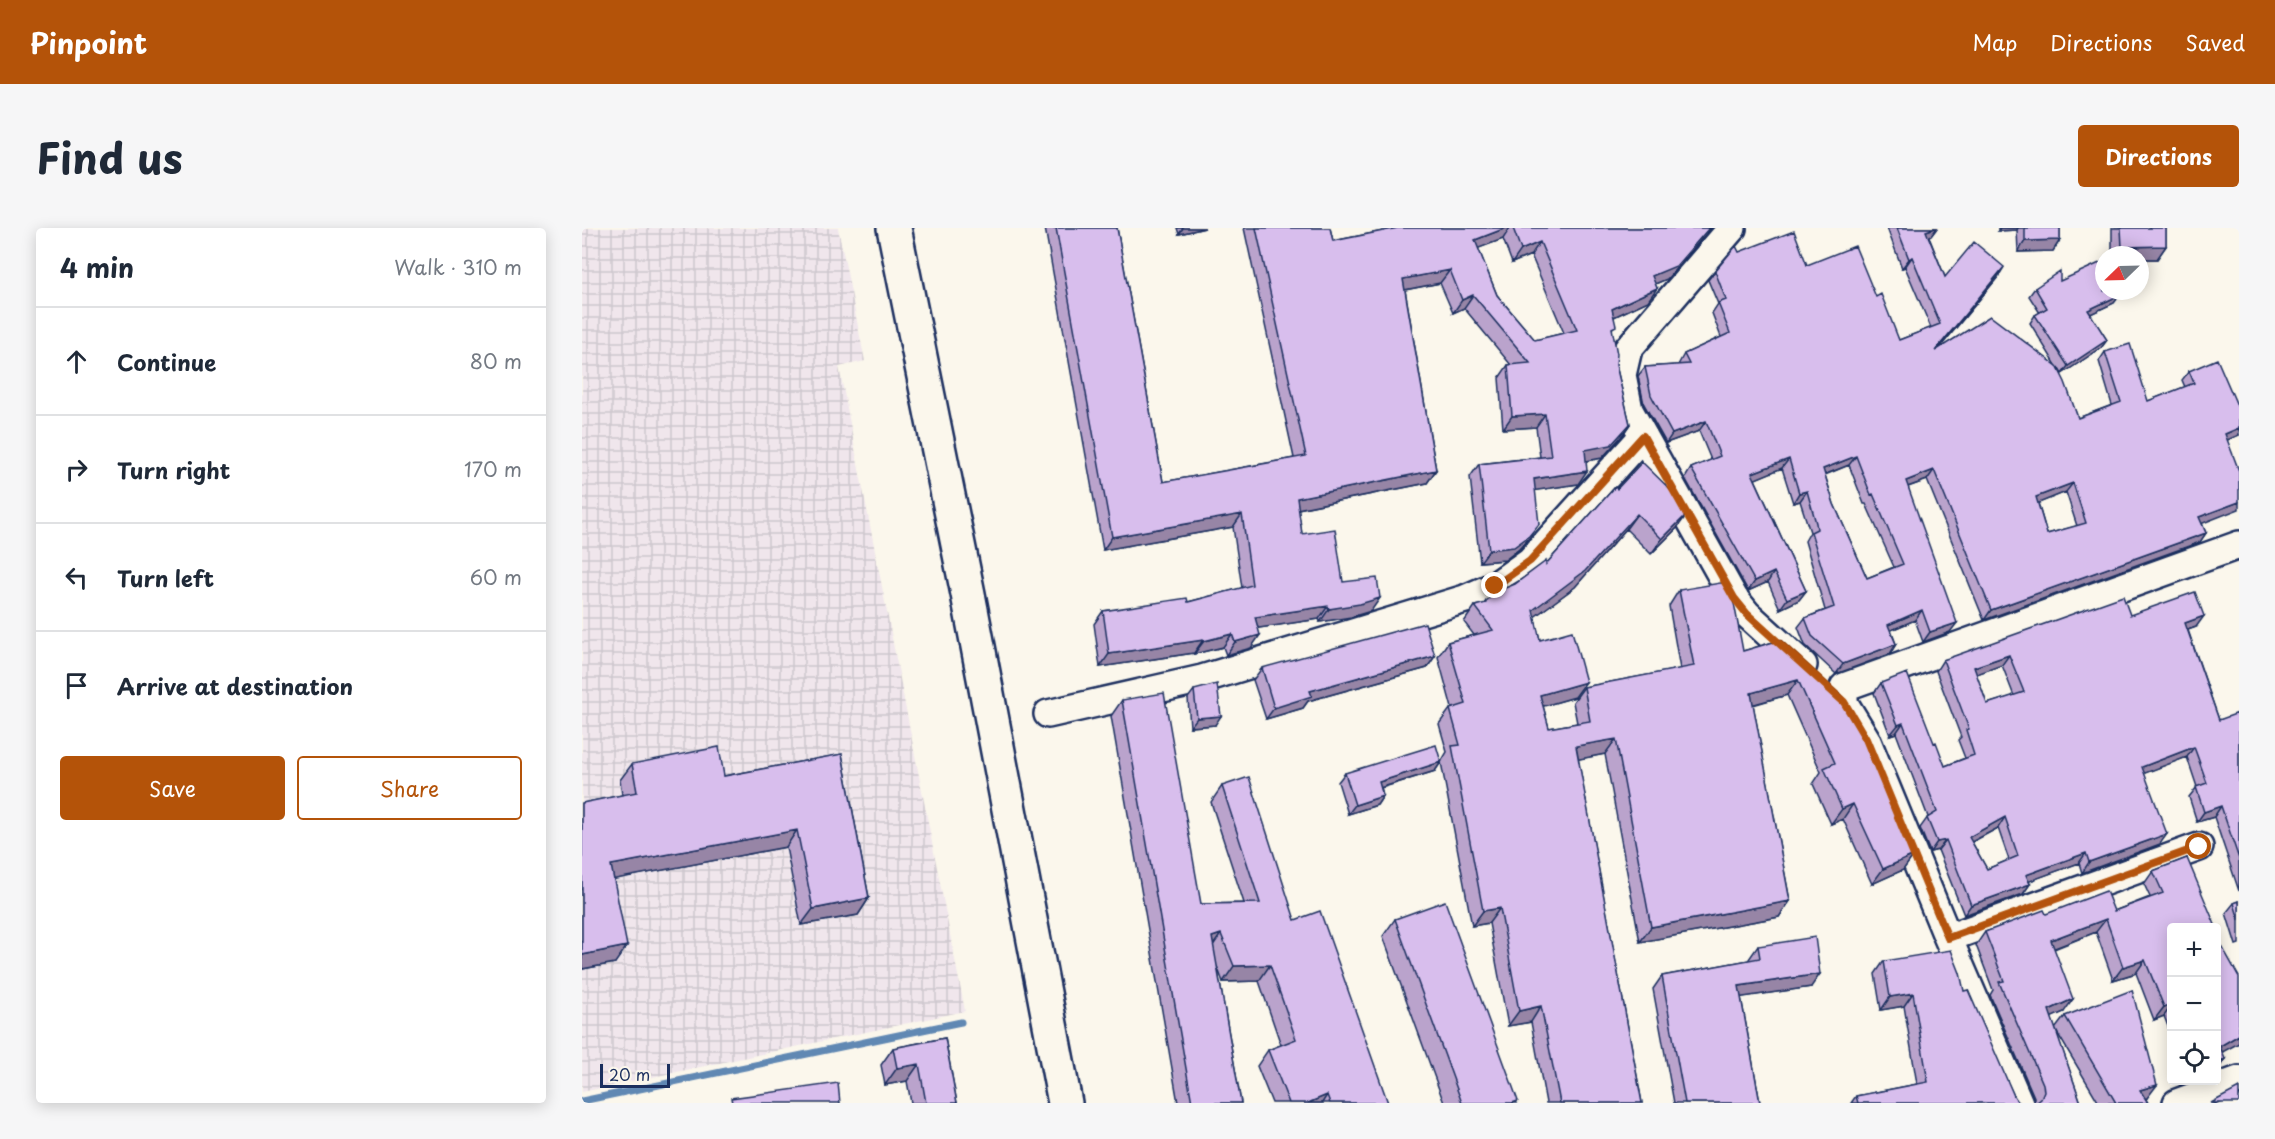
<!DOCTYPE html>
<meta charset="utf-8">
<style>
body{margin:0;font-family:"Playpen Sans",sans-serif;background:#f6f6f7;color:#1f2937}
.controls{position:absolute;right:18px;bottom:18px;display:grid;overflow:hidden;border-radius:6px;box-shadow:0 3px 15px #0003}
.controls button{width:54px;height:54px;display:grid;place-items:center;padding:0;border:0;border-bottom:2px solid #e0e1e3;background:#fff;color:#1f2937;font:30px sans-serif}
.compass{position:absolute;left:1513px;top:18px;width:54px;height:54px;border-radius:50%;background:#fff;box-shadow:0 3px 15px #0003;rotate:247deg}
.scale{position:absolute;left:18px;bottom:15px;width:70px;box-sizing:border-box;padding-left:6px;border:3px solid #1b2f5e;border-top:0;font-size:16px;line-height:21px;white-space:nowrap;color:#1b2f5e;-webkit-text-stroke:4px #fbf7ec;paint-order:stroke}
.stop{position:absolute;width:18px;height:18px;margin:-14px;border:4px solid #b45309;border-radius:50%;background:#fff}
.stop.end{background:#b45309;border-color:#fff;box-shadow:0 2px 6px #0008}
.list{margin:0;padding:0;list-style:none}
h2{display:flex;justify-content:space-between;align-items:center;height:78px;margin:0;padding:0 24px;font-size:26px}
h2 small{font-size:20px;font-weight:400;color:#747a83}
.list li{display:grid;grid-template-columns:39px 1fr auto;gap:18px;align-items:center;box-sizing:border-box;height:108px;padding:0 24px;border-top:2px solid #e0e1e3}
.list b{display:block;font-size:22px;white-space:nowrap}
.list em{font-size:20px;font-style:normal;color:#747a83}
.actions{display:flex;gap:12px;padding:18px 24px}
.actions a{flex:1;padding:14px 0;border:2px solid #b45309;border-radius:6px;text-align:center;font-size:21px;color:#b45309}
.actions .main{background:#b45309;color:#fff}
.icon{flex:none;width:33px;height:33px;fill:none;stroke:currentColor;stroke-width:2;stroke-linecap:round;stroke-linejoin:round}
.map{position:relative;flex:none;width:1657px;height:875px;overflow:hidden;border-radius:6px}
header{display:flex;align-items:center;gap:36px;box-sizing:border-box;height:84px;padding:0 30px;background:#b45309;color:#fff}
header strong{font-size:28px}
nav{display:flex;gap:33px;margin-inline-start:auto;font-size:21px}
.intro{display:flex;align-items:center;justify-content:space-between;box-sizing:border-box;height:144px;padding:0 36px}
h1{margin:0;font-size:42px}
.button{padding:15px 27px;border-radius:6px;background:#b45309;color:#fff;font-size:21px;font-weight:700}
main{display:flex;gap:36px;padding:0 36px}
aside{flex:1;background:#fff;border-radius:6px;box-shadow:0 3px 15px #0003}
.map>svg:first-child{display:block}
</style>
<header>
<strong>Pinpoint</strong>
<nav><a>Map</a><a>Directions</a><a>Saved</a></nav>
</header>
<div class="intro"><h1>Find us</h1><a class="button">Directions</a></div>
<main>
<aside>
<h2>4 min<small>Walk · 310 m</small></h2>
<ul class="list">
<li><svg class="icon" aria-label="ahead" viewBox="0 0 24 24"><path d="M12 20V5M6 11l6-6 6 6"/></svg><div><b>Continue</b></div><em>80 m</em></li>
<li><svg class="icon" aria-label="right" viewBox="0 0 24 24"><path d="M7 20v-9h11M14 6l5 5-5 5"/></svg><div><b>Turn right</b></div><em>170 m</em></li>
<li><svg class="icon" aria-label="left" viewBox="0 0 24 24"><path d="M17 20v-9H6M10 6l-5 5 5 5"/></svg><div><b>Turn left</b></div><em>60 m</em></li>
<li><svg class="icon" aria-label="arrive" viewBox="0 0 24 24"><path d="M6 21V4h12l-3 4 3 4H6"/></svg><div><b>Arrive at destination</b></div></li>
</ul>
<div class="actions"><a class="main">Save</a><a>Share</a></div>
</aside>
<div class="map">
<svg width="1657" height="875" viewBox="0 0 1657 875">
<defs>
<pattern id="industrial-grid" width="8" height="8" patternUnits="userSpaceOnUse" patternTransform="scale(1.5)"><rect width="8" height="8" fill="#f0e6ec"/><path d="M0 4h8M4 0v8" fill="none" stroke="#cdc6cd"/></pattern>
</defs>
<rect width="100%" height="100%" fill="#fbf7ec"/>
<filter id="ink" filterUnits="userSpaceOnUse"><feTurbulence type="fractalNoise" baseFrequency=".0167" numOctaves="2"/><feDisplacementMap in="SourceGraphic" scale="12" xChannelSelector="R" yChannelSelector="G"/><feConvolveMatrix kernelMatrix="1 2 1 2 8 2 1 2 1" color-interpolation-filters="sRGB"/></filter>
<g filter="url(#ink)">
<path fill="url(#industrial-grid)" d="M0 0H256L283 133 257 139 383 783 0 864Z"/>
<g fill="none" stroke-linecap="round" stroke-linejoin="round">
<path stroke="#6088b3" stroke-width="7" d="M0 873 379 794"/>
<g stroke="#1b2f5e" stroke-width="32">
<path id="street" d="M1150 0 1046 121 1040 147 1047 182 1152 370 1165 386 1221 437
M1262 474V459L1657 317
M1262 475 1284 511 1366 710 1437 875
M466 486 620 451 883 371 913 358 948 333 1061 208
M1366 710 1617 619
M1595 875 1657 852"/>
</g>
<g stroke="#1b2f5e" stroke-width="38">
<path id="secondary" d="M312 0 386 366 483 875"/>
</g>
<use href="#street" stroke="#fbf7ec" stroke-width="27"/>
<use href="#secondary" stroke="#fbf7ec" stroke-width="33"/>
</g>
<path fill="#baa3cc" stroke="#1b2f5e" stroke-width="1.5" fill-rule="evenodd" d="M463 0H535L581 254 712 230 662 0H748L751 13 816 0H1129L1085 51 1073 56 1075 60 1066 73 1032 89 1030 104 1034 137 1048 196 1039 209 1020 230 1004 233 996 256 953 262 948 309 937 321 923 332 898 334 888 249 897 236 958 229 954 199 921 201 917 150 926 137H929L882 80 871 85 858 55 823 62 854 242 845 255 716 281 720 306 761 354 789 383 769 389 738 394 737 391 676 400 669 420 644 427 641 419 612 426V425L518 439 512 396 521 383 606 374 660 360 651 299 521 322ZM921 11 930 35 949 27 982 105 953 112 915 67 896 20Z
M595 0H623L597 6Z
M1305 0H1355L1349 8 1347 9 1363 49H1416L1356 122 1474 137 1448 95 1453 87 1458 85 1447 68 1453 60 1478 53 1538 67 1532 75 1508 86 1525 112 1519 120 1480 146 1476 139 1496 190 1530 177 1517 133 1523 124 1566 173 1603 159 1600 152 1607 143 1657 207 1645 212 1620 295 1624 305 1618 314 1402 392 1345 252 1326 259 1368 404 1341 414 1333 392 1309 402 1314 416 1308 426 1254 446 1223 417 1216 399 1223 390 1243 382 1223 313 1228 304 1218 273 1211 275 1200 240 1173 251 1224 363 1217 372 1198 381 1186 354 1166 363 1165 361 1103 250 1109 240 1129 232 1117 203 1084 215 1062 176 1056 148 1063 139 1096 137 1102 126 1139 109 1130 85 1136 76 1126 52 1133 43 1157 24 1225 37 1294 69 1317 112 1349 100 1323 39 1320 40ZM1267 237 1282 276H1284L1312 339 1285 350 1252 276 1243 247ZM1484 264 1495 298 1465 306 1456 275Z
M1416 0H1478V12L1471 23 1436 24 1435 2 1416 3Z
M1530 0H1584V18L1575 31H1558V27H1530Z
M1033 259 1095 300 1069 326 1044 301 993 359 952 389 958 412 993 469 961 478 967 500 995 495 991 474 1002 459 1098 441 1087 378 1097 362 1161 423 1198 412 1332 627 1321 642 1290 656 1261 591 1249 596 1231 556 1239 544 1205 467 1171 477 1208 673 1197 689 1058 714 1023 526 996 531 1060 875H964L949 794 926 798 907 695 890 698 859 534 853 543 799 560 801 568 795 577 766 586 756 554 763 545 859 534 865 524 857 496 868 481 870 480 856 429 866 414 892 407 882 394 893 378 902 376 904 373 964 336Z
M1548 387 1614 399 1606 402 1637 492 1657 488V663L1632 589 1615 594 1607 569 1615 559 1605 529 1562 545 1578 616 1500 645 1497 635 1447 653 1448 656 1441 666 1382 687 1356 622 1348 624 1338 600 1346 589 1314 505 1308 507 1292 465 1299 455 1352 515 1363 538 1383 530 1376 512 1379 509 1354 443 1361 432ZM1420 437 1432 468 1405 476 1394 446ZM1416 600 1427 632 1405 641 1390 614Z
M853 428 845 440 726 473 721 480 684 491 671 452 680 440Z
M612 462 633 497 608 499 606 470Z
M540 472 619 676 662 675 629 574 640 558 713 692 806 875H690L675 838 686 822 699 817 677 753 641 754 635 738 659 875H596L529 488Z
M260 526 287 670 276 687 219 697 204 619 32 651 33 735 0 741V575L40 567 38 552 50 536 142 548Z
M1605 630 1590 699V809L1582 788 1572 792 1554 745 1531 752 1514 704 1472 721 1482 784 1469 789 1499 875H1452V869L1408 767 1411 762 1394 717 1403 704 1464 686 1532 683 1568 669 1562 656 1571 643Z
M1657 673V716L1654 717 1644 685 1652 675Z
M813 691 935 875H862L801 708Z
M1176 718 1229 759 1159 769 1178 875H1092L1071 761 1080 748 1167 732V731Z
M1302 733 1382 763 1432 868 1436 874 1438 875H1269L1274 868 1335 856 1322 778 1299 782 1293 746Z
M1483 788 1565 870 1564 871 1566 875H1517L1473 801Z
M363 810 375 875H329L325 853 303 857 299 837 311 820Z"/>
<path fill="#9785a6" stroke="#1b2f5e" stroke-width="1.5" d="M601 0H623L597 6Z
M924 0H928L921 11 884 25 893 12Z
M1127 0H1129L1085 51 1061 61 1070 48Z
M1353 0H1355L1349 8 1338 13 1344 3Z
M1418 0H1436L1435 2 1416 3Z
M1478 12 1471 23 1436 24 1443 13Z
M958 14 949 27 930 35 939 22Z
M1584 18 1575 31H1558V27H1534L1540 19Z
M1330 29 1323 39 1320 40 1327 31Z
M1422 39 1416 49 1346 133 1353 123Z
M868 42 858 55 812 64 821 51Z
M1075 60 1066 73 1021 94 1030 81Z
M891 67 882 80 871 85 880 72Z
M1538 67 1532 75 1500 90 1506 82Z
M1525 112 1519 120 1480 146 1486 138Z
M963 186 954 199 921 201 930 188Z
M1124 193 1117 203 1084 215 1090 206Z
M1048 196 1039 209 1020 230 994 235 1003 222Z
M1657 200V207L1636 216 1643 206Z
M1274 228 1267 237 1234 250 1241 241Z
M1207 231 1200 240 1164 255 1170 245Z
M854 242 845 255 705 283 715 270Z
M1352 242 1345 252 1317 262 1324 253Z
M1005 243 996 256 943 264 952 251Z
M1491 255 1484 264 1447 279 1454 269Z
M1225 263 1218 273 1211 275 1217 265Z
M1657 274V281L1611 299 1617 289Z
M1106 285 1095 300 1069 326 1080 311Z
M660 286 651 299 521 322 530 309Z
M1055 286 1044 301 993 359 940 398 951 382Z
M957 296 948 309 937 321 923 332 898 334 907 322Z
M1624 305 1618 314 1402 392 1409 382Z
M1192 344 1186 354 1166 363 1173 353Z
M1224 363 1217 372 1198 381 1205 371Z
M798 370 789 383 769 389 738 394 747 381Z
M746 378 737 391 664 402 673 389Z
M1340 382 1333 392 1300 406 1306 397Z
M1622 388 1614 399 1596 405 1603 395Z
M1375 395 1368 404 1341 414 1348 404Z
M650 406 641 419 612 426 622 413Z
M678 407 669 420 644 427 653 414Z
M621 412 612 425 518 439 527 426Z
M1314 416 1308 426 1254 446 1261 436Z
M1427 427 1420 437 1384 450 1392 439Z
M853 428 845 440 726 473 721 480 684 491 692 480 728 463Z
M1216 452 1205 467 1158 480 1169 465Z
M1004 454 993 469 948 482 958 467Z
M639 488 633 497 608 499 615 490Z
M1321 495 1314 505 1308 507 1316 497Z
M1034 511 1023 526 983 534 994 518Z
M1612 519 1605 529 1553 549 1560 539Z
M859 534 853 543 791 562 797 554Z
M801 568 795 577 766 586 773 577Z
M1271 576 1261 591 1249 596 1260 581Z
M1639 578 1632 589 1615 594 1622 584Z
M1423 589 1416 600 1380 619 1387 609Z
M215 602 204 619 18 654 29 637Z
M1585 606 1578 616 1500 645 1507 634Z
M1364 612 1356 622 1348 624 1355 614Z
M1504 625 1497 635 1437 657 1444 647Z
M1332 627 1321 642 1290 656 1301 641Z
M1448 656 1441 666 1382 687 1389 677Z
M287 670 276 687 219 697 231 681Z
M1208 673 1197 689 1058 714 1069 699Z
M918 680 907 695 890 698 901 683Z
M1524 691 1514 704 1460 725 1469 712Z
M639 706 628 722 630 709Z
M45 718 33 735 0 741V727Z
M1563 732 1554 745 1531 752 1541 739Z
M688 737 677 753 641 754 652 738Z
M1238 746 1229 759 1148 771 1157 758Z
M1331 765 1322 778 1299 782 1308 769Z
M1491 771 1482 784 1457 795 1467 782Z
M1590 776V777L1582 788 1572 792 1582 779Z
M959 778 949 794 926 798 937 783Z
M1657 807V815L1635 827 1638 818Z
M1643 831 1635 843V834Z
M337 836 325 853 303 857 315 840Z
M1601 852H1610L1598 857Z
M1575 857 1565 870 1549 875 1558 862Z
M745 867 740 875H726Z"/>
<path fill="#d8beed" stroke="#1b2f5e" stroke-width="1.5" fill-rule="evenodd" d="M474 0H535L581 254 724 228 674 0H748L751 13 816 0H924L893 12 915 67 953 112 995 102 958 14 939 22 931 0H1127L1094 38 1070 48 1075 60 1030 81 1034 98 1030 100 1035 126 1034 137 1048 196 1029 217 1003 222 1005 243 952 251 957 296 947 308 932 319 907 322 897 236 969 228 963 186 930 188 926 137 948 135 891 67 880 72 868 42 821 51 854 242 715 270 720 306 753 301 761 354 795 350 798 370 778 376 747 381 746 378 673 389 678 407 653 414 650 406 622 413 621 412 527 426 521 383 605 370 606 374 670 357 660 286 530 309Z
M1315 0H1353L1344 3 1363 49 1392 14 1422 39 1353 123 1408 88 1475 138 1483 154 1496 190 1539 174 1523 124 1548 116 1566 173 1612 155 1607 143 1635 131 1657 182V200L1643 206 1657 243V274L1617 289 1624 305 1409 382 1352 242 1324 253 1375 395 1348 404 1340 382 1306 397 1314 416 1261 436 1230 408 1223 390 1252 379 1229 304 1235 301 1234 295 1225 263 1217 265 1207 231 1170 245 1224 363 1205 371 1192 344 1173 353 1172 352 1109 240 1138 228 1124 193 1090 206 1069 167 1063 139 1107 136 1102 126 1148 105 1136 75 1144 72 1133 43 1154 18 1157 24 1212 3 1225 37 1273 18 1294 69 1299 66 1317 112 1358 96 1330 29 1327 31ZM1274 228 1289 267 1291 266 1321 336 1285 350 1252 276 1241 241ZM1491 255 1504 295 1465 306 1454 269Z
M1443 0H1478V12L1443 13Z
M1539 0H1584V18L1540 19Z
M1522 33V63H1536L1538 67 1506 82 1525 112 1486 138 1453 87 1465 80 1453 60 1478 43V53Z
M1060 234 1098 271 1106 285 1080 311 1055 286 1003 343 951 382 958 412 990 403 1004 454 958 467 967 500 1008 493 1002 459 1112 438 1097 362 1144 354 1150 364 1161 423 1198 412 1260 469 1274 491 1298 544 1332 627 1301 641 1271 576 1260 581 1242 540 1253 535 1216 452 1169 465 1208 673 1069 699 1034 511 994 518 1060 875H978L959 778 937 783 918 680 901 683 870 518 878 517 868 481 884 476 866 414 911 402 893 378 904 375V373L918 362 933 356 964 333V336L1033 259 1035 261Z
M1613 364 1622 388 1603 395 1637 492 1656 485 1657 488V631L1639 578 1622 584 1614 559 1625 555 1612 519 1560 539 1585 606 1507 634 1504 625 1444 647 1448 656 1389 677 1364 612 1355 614 1345 590 1355 584 1321 495 1316 497 1299 455 1325 445 1352 515 1354 514 1363 538 1392 527 1384 502 1387 501 1361 432 1541 368 1548 387ZM1427 427 1442 464 1405 476 1392 439ZM1423 589 1436 628 1405 641 1387 609Z
M843 395 853 428 728 463 730 468 692 480 680 440Z
M635 456 639 488 615 490 612 462Z
M582 465 619 676 678 675 640 558 667 549 713 692 738 683 806 875H748L745 867 726 875H707L686 822 714 811 688 737 652 738 639 706 630 709 659 875H610L540 472Z
M854 517 859 534 797 554 801 568 773 577 763 545Z
M137 519 142 548 260 526 287 670 231 681 215 602 29 637 45 718 0 727V575L55 564 50 536Z
M1605 630 1634 699H1590V776L1582 779 1563 732 1541 739 1524 691 1469 712 1491 771 1467 782 1499 875H1454L1459 871 1462 864 1461 856 1417 754 1422 753 1403 704 1462 682 1464 686 1524 663 1532 683 1581 665 1571 643Z
M863 673 936 873 930 875H880L813 691Z
M1657 673V692L1652 675Z
M1635 701 1639 712 1637 713 1657 749V807L1638 818 1643 831 1635 834Z
M1233 709 1238 746 1157 758 1178 875H1103L1080 748 1178 730 1176 718Z
M1369 722 1378 745 1382 763 1386 762 1432 868 1436 874 1438 875H1276L1274 868 1346 854 1331 765 1308 769 1302 733Z
M1550 762 1575 857 1558 862 1566 875H1534L1483 788Z
M363 810 375 875H344L337 836 315 840 311 820Z
M256 855 258 875H150L149 870Z
M1657 860V875H1629Z"/>
</g>
<g fill="none" stroke-linecap="round" stroke-linejoin="round" filter="url(#ink)">
<path stroke="#b45309" stroke-width="8" d="M913 358 948 333 1061 208 1152 370 1165 386 1262 474 1284 511 1366 710 1617 619"/>
</g>
</svg>
<div class="controls">
<button>+</button>
<button>−</button>
<button><svg class="icon" aria-label="locate" viewBox="0 0 24 24"><circle cx="12" cy="12" r="6"/><path d="M12 2v4M12 18v4M2 12h4M18 12h4"/></svg></button>
</div>
<svg class="compass" viewBox="-18 -18 36 36"><path d="M0-13l5 13h-10z" fill="#e53935"/><path d="M0 13l5-13h-10z" fill="#747a83"/></svg>
<div class="scale">20 m</div>
<div class="stop" style="left:1617px;top:619px"></div>
<div class="stop end" style="left:913px;top:358px"></div>
</div>
</main>
